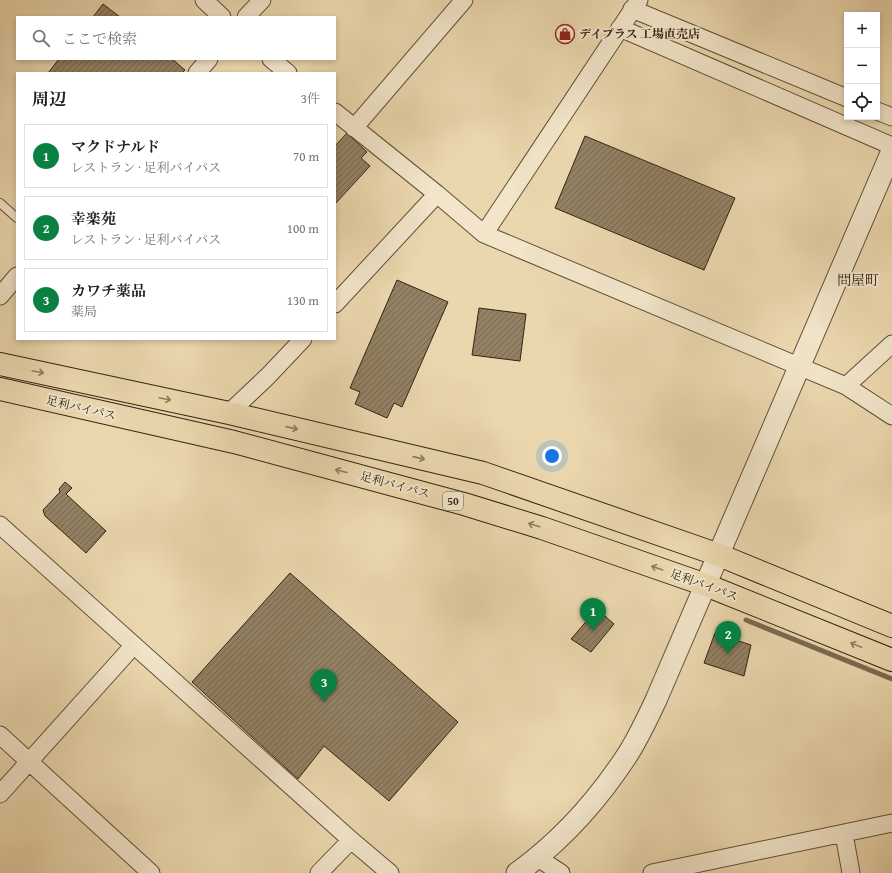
<!DOCTYPE html>
<html lang="ja">
<meta charset="utf-8">
<style>
body{margin:0;font-family:"Gentium Book Plus","Noto Serif JP",serif;background:#f6f6f6;color:#222}
.controls{position:absolute;right:12px;top:12px;display:grid;overflow:hidden;border-radius:0px;box-shadow:0 2px 6px #0003}
.controls button{width:36px;height:36px;display:grid;place-items:center;padding:0;border:0;border-bottom:1px solid #e0e0e0;background:#fff;color:#222;font:20px sans-serif}
.you{position:absolute;left:552px;top:456px;width:14px;height:14px;margin:-10px;border:3px solid #fff;border-radius:50%;background:#1a73e8;box-shadow:0 0 0 6px #1a73e833}
.badge{display:grid;place-items:center;width:26px;height:26px;border-radius:50%;background:#0b8043;color:#fff;font-size:13px;font-weight:700}
.pin{position:absolute;translate:-50% -33px;filter:drop-shadow(0 1px 2px #0008)}
.pin::after{content:'';position:absolute;top:21px;width:14px;height:12px;background:inherit;clip-path:polygon(0 0,100% 0,50% 100%)}
.list{margin:0;padding:0;list-style:none}
h2{display:flex;justify-content:space-between;align-items:center;height:52px;margin:0;padding:0 16px;font-size:17px}
h2 small{font-size:13px;font-weight:400;color:#767676}
.list li{display:grid;grid-template-columns:26px 1fr auto;gap:12px;align-items:center;box-sizing:border-box;height:64px;margin:0 8px 8px;padding:0 8px;border:1px solid #e0e0e0;border-radius:0px}
.list b{display:block;font-size:15px;white-space:nowrap}
.list p{margin:0;font-size:13px;white-space:nowrap;color:#767676}
.list em{font-size:13px;font-style:normal;color:#767676}
.icon{flex:none;width:22px;height:22px;fill:none;stroke:currentColor;stroke-width:2;stroke-linecap:round;stroke-linejoin:round}
.map{position:relative;flex:none;width:892px;height:873px;overflow:hidden}
.search{position:absolute;background:#fff;box-shadow:0 2px 6px #0003;left:16px;top:16px;width:320px;height:44px;display:flex;align-items:center;gap:10px;box-sizing:border-box;padding:0 14px;border-radius:0px;color:#767676;font-size:15px}
.panel{position:absolute;background:#fff;box-shadow:0 2px 6px #0003;left:16px;top:72px;width:320px;height:268px;border-radius:0px}
.map>svg:first-child{display:block}
</style>
<div class="map">
<svg width="892" height="873" viewBox="0 0 892 873">
<defs>
<pattern id="building-hatch" width="6" height="6" patternUnits="userSpaceOnUse"><rect width="6" height="6" fill="#928164"/><path d="M-1 1l2-2M0 6l6-6M5 7l2-2" fill="none" stroke="#786951"/></pattern>
</defs>
<rect width="100%" height="100%" fill="#ebd7ae"/>
<filter id="stains"><feTurbulence type="fractalNoise" baseFrequency=".005" numOctaves="4"/><feColorMatrix values="0 0 0 0 .2 0 0 0 0 .09 0 0 0 0 .02 0 0 0 .5 -.17"/></filter>
<radialGradient id="worn" r=".72"><stop offset=".6" stop-color="#630" stop-opacity="0"/><stop offset="1" stop-color="#630" stop-opacity=".3"/></radialGradient>
<g fill="none" stroke-linecap="round" stroke-linejoin="round">
<path stroke="#7b6a51" stroke-width="5" d="M746 620 892 679"/>
</g>
<path fill="url(#building-hatch)" stroke="#322314" d="M103 4 120 17H93Z
M59 59H172L185 70 182 73H48Z
M347 133 367 152 361 158 370 166 335 204V146Z
M585 136 735 198 704 270 555 208Z
M397 280 448 302 402 407 394 403 387 418 355 404 360 392 350 388Z
M479 308 526 314 520 361 472 355Z
M65 482 72 488 66 494 106 531 86 553 45 516 43 510 60 492 59 489Z
M290 573 458 722 389 801 324 746 298 779 192 682Z
M597 609 614 624 591 652 571 639Z
M715 633 751 645 744 676 704 663Z"/>
<g fill="none" stroke-linecap="round" stroke-linejoin="round">
<g stroke="#60503a" stroke-width="10">
<path id="service" d="M0 203 17 218"/>
</g>
<g stroke="#60503a" stroke-width="19">
<path id="minor" d="M204 0 222 17
M632 9 847 98
M246 17 262 0
M620 28 892 146
M271 59 288 73
M197 73 209 59
M877 111 892 117
M335 112 437 194 484 234 846 386 892 416
M354 128 464 0
M484 234 639 0
M0 296 17 276
M335 304 437 194
M846 386 892 344
M229 413 268 376 303 339
M0 525 351 840 390 873
M0 735 151 873
M0 794 134 645
M844 834 851 873
M538 858 561 873
M319 873 351 840
M652 873 892 823"/>
</g>
<g stroke="#60503a" stroke-width="23">
<path id="tertiary" d="M517 873C560 842 597 801 626 757 638 739 647 719 656 700L892 151"/>
</g>
<g stroke="#322314" stroke-width="24">
<path id="trunk" d="M0 364 229 413 483 473 719 555 892 626
M0 389 234 442 464 504 542 528 706 585 892 660"/>
</g>
<use href="#service" stroke="#f2e5ca" stroke-width="8"/>
<use href="#minor" stroke="#f2e5ca" stroke-width="17"/>
<use href="#tertiary" stroke="#f2e5ca" stroke-width="21"/>
<use href="#trunk" stroke="#ebd7ae" stroke-width="22"/>
</g>
<defs><path id="oneway-shaft" d="M-6 0H5M1.5-3L5.5 0L1.5 3" fill="none" stroke-width="1.6" stroke-linecap="round" stroke-linejoin="round"/></defs>
<g stroke="#8e7d61">
<use href="#oneway-shaft" transform="translate(38 372) rotate(12)"/>
<use href="#oneway-shaft" transform="translate(165 399) rotate(12)"/>
<use href="#oneway-shaft" transform="translate(292 428) rotate(13)"/>
<use href="#oneway-shaft" transform="translate(419 458) rotate(13)"/>
<use href="#oneway-shaft" transform="translate(341 471) rotate(-165)"/>
<use href="#oneway-shaft" transform="translate(534 525) rotate(-163)"/>
<use href="#oneway-shaft" transform="translate(657 568) rotate(-161)"/>
<use href="#oneway-shaft" transform="translate(856 645) rotate(-158)"/>
</g>
<defs>
<g id="shop-ring" transform="scale(1)"><circle r="9.5" fill="#f2e5ca" stroke="#8f2418" stroke-width="1.5"/><path d="M-5-2.5h2.3a2.7 3.5 0 0 1 5.4 0H5L5.5 6h-11ZM-1.5-2.5h3a1.5 2.3 0 0 0-3 0Z" fill="#8f2418"/></g>
</defs>
<g fill-rule="evenodd">
<use href="#shop-ring" x="565" y="34"/>
</g>
<g text-anchor="middle" stroke-width="4" stroke-linejoin="round" paint-order="stroke">
<rect fill="#f2e5ca" stroke="#6c5d4b" stroke-width="1" x="443" y="492" width="20" height="18" rx="3"/>
<g font-size="11" font-weight="bold" fill="#322314">
<text x="453" y="505">50</text>
</g>
<g font-size="12" font-weight="bold" fill="#322314" stroke="#f2e5ca" text-anchor="start">
<text x="579" y="38">デイプラス 工場直売店</text>
</g>
<g font-size="12" fill="#322314" stroke="#f2e5ca">
<text transform="translate(81 408) rotate(13)" y="4">足利バイパス</text>
<text transform="translate(395 485) rotate(15)" y="4">足利バイパス</text>
<text transform="translate(704 585) rotate(20)" y="4">足利バイパス</text>
</g>
<g font-size="14" fill="#322314" stroke="#f2e5ca">
<text x="858" y="285">問屋町</text>
</g>
</g>
<rect width="100%" height="100%" filter="url(#stains)"/>
<rect width="100%" height="100%" fill="url(#worn)"/>
</svg>
<div class="controls">
<button>+</button>
<button>−</button>
<button><svg class="icon" aria-label="locate" viewBox="0 0 24 24"><circle cx="12" cy="12" r="6"/><path d="M12 2v4M12 18v4M2 12h4M18 12h4"/></svg></button>
</div>
<div class="you"></div>
<div class="pin badge" style="left:593px;top:631px">1</div>
<div class="pin badge" style="left:728px;top:654px">2</div>
<div class="pin badge" style="left:324px;top:702px">3</div>
<div class="search"><svg class="icon" aria-label="search" viewBox="0 0 24 24"><circle cx="10" cy="10" r="6"/><path d="M15 15l6 6"/></svg>ここで検索</div>
<section class="panel">
<h2>周辺<small>3件</small></h2>
<ul class="list">
<li><span class="badge">1</span><div><b>マクドナルド</b><p>レストラン · 足利バイパス</p></div><em>70 m</em></li>
<li><span class="badge">2</span><div><b>幸楽苑</b><p>レストラン · 足利バイパス</p></div><em>100 m</em></li>
<li><span class="badge">3</span><div><b>カワチ薬品</b><p>薬局</p></div><em>130 m</em></li>
</ul>
</section>
</div>
